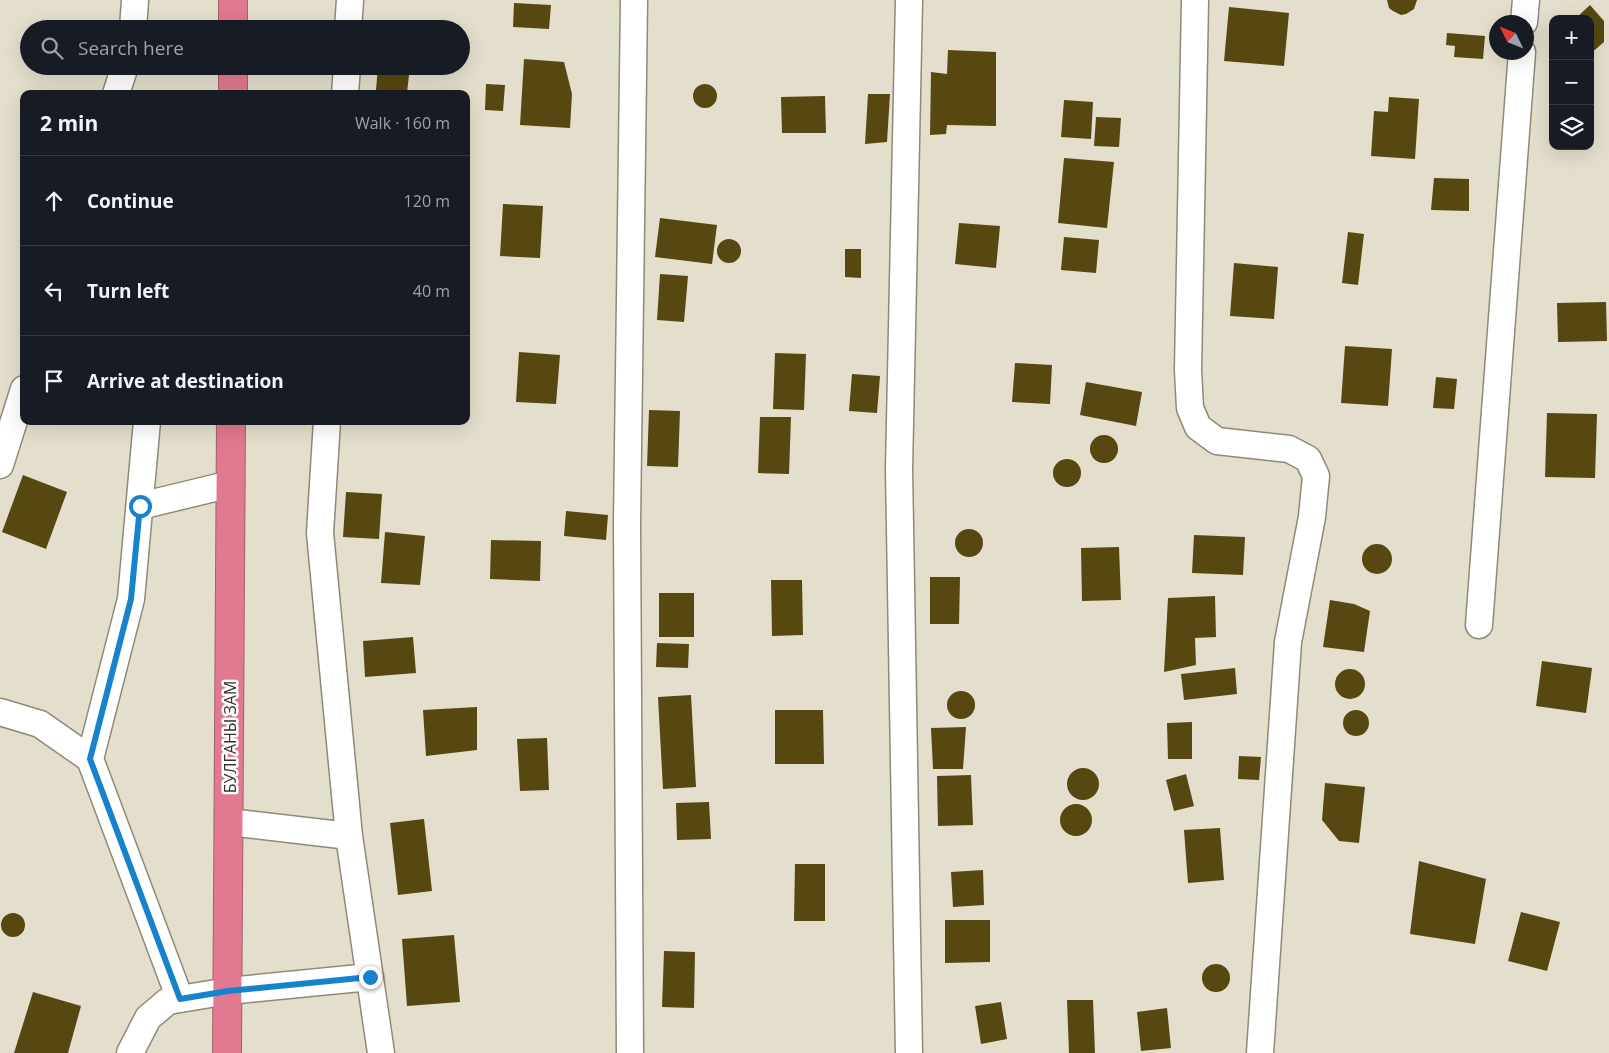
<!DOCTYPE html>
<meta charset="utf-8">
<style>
body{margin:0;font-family:"Open Sans",sans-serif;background:#20242c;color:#f1f3f6}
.controls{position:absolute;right:15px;top:15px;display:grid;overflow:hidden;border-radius:10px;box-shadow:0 5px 20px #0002}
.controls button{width:45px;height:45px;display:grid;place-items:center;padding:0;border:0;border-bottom:1px solid #363941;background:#171b24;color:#f1f3f6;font:25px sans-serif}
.compass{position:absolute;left:1489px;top:15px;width:45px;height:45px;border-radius:50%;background:#171b24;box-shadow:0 5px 20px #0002;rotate:313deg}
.stop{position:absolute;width:15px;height:15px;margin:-11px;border:4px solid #1883cd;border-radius:50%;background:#fff}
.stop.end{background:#1883cd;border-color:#fff;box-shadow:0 1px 5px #0008}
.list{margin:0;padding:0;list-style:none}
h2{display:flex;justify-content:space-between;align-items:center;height:65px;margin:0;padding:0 20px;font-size:21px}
h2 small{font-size:16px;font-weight:400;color:#9ea1a6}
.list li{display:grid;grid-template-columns:32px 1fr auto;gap:15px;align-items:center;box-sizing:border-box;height:90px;padding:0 20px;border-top:1px solid #363941}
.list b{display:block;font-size:19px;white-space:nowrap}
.list em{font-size:16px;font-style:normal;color:#9ea1a6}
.icon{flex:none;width:28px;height:28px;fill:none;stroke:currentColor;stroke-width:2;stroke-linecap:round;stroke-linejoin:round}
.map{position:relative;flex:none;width:1609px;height:1053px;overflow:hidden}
.search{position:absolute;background:#171b24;box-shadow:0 5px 20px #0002;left:20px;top:20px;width:450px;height:55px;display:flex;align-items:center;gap:12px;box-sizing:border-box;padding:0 18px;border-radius:28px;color:#9ea1a6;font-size:19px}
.panel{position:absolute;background:#171b24;box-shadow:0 5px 20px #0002;left:20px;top:90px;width:450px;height:335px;border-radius:10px}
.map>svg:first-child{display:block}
</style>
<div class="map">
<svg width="1609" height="1053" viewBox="0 0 1609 1053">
<rect width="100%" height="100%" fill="#e4decc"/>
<path fill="#574811" d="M1387 0H1417L1414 9 1406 14 1401 15 1393 11 1389 8Z
M514 3 551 5 549 29 513 27Z
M1590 5 1604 21V42L1590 54V19H1575Z
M1229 7 1289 13 1284 66 1224 61Z
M1447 33 1485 36 1483 59 1454 57 1455 46 1446 45Z
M948 50 996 52V126L947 125 946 134 930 135 931 72 947 74Z
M524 59 564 62 572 94 570 128 520 125Z
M378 66H410L407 93 376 90Z
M693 96a12 12 0 1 1 24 0a12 12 0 1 1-24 0Z
M486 84 505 85 503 111 485 110Z
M868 94H890L887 142 865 144Z
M825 96 826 133H782L781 97Z
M1389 97 1419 99 1415 159 1371 156 1374 111 1388 112Z
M1064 100 1093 102 1091 139 1061 137Z
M1096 117 1121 118 1119 147 1094 146Z
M1064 158 1114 162 1107 228 1058 223Z
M1434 178 1469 179V211L1431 210Z
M503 204 543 206 540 258 500 256Z
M660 218 717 225 712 264 655 257Z
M959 223 1000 226 996 268 955 264Z
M1348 232 1364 234 1358 285 1342 283Z
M1064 237 1099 240 1096 273 1061 270Z
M717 251a12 12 0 1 1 24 0a12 12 0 1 1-24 0Z
M845 249H861V278L845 277Z
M1234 263 1278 267 1274 319 1230 316Z
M660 274 688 276 684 322 657 320Z
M1606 302 1607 341 1558 342 1557 303Z
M1345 346 1392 349 1388 406 1341 403Z
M519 352 560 355 556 404 516 402Z
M775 353 806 354 804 410 773 409Z
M1015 363 1052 365 1050 404 1012 402Z
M852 374 880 376 877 413 849 411Z
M1436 377 1457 379 1454 409 1433 408Z
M1086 382 1142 392 1136 426 1080 415Z
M649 410 680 411 678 467 647 466Z
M1547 413 1597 414 1595 478 1545 477Z
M760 417H791L789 474 758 473Z
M1090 449a14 14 0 1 1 28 0a14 14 0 1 1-28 0Z
M1053 473a14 14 0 1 1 28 0a14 14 0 1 1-28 0Z
M23 475 67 492 46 549 2 532Z
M346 492 382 494 379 539 343 537Z
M566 511 608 515 606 540 564 536Z
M955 543a14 14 0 1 1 28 0a14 14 0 1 1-28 0Z
M385 532 425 536 420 585 381 583Z
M1194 535 1245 537 1243 575 1192 573Z
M491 540 541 541 540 581 490 579Z
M1362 559a15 15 0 1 1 30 0a15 15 0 1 1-30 0Z
M1119 547 1121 600 1082 601 1081 548Z
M930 577H960L959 624H930Z
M771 580H802L803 635 772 636Z
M659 593H694V637H659Z
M1215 596 1216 637 1195 638 1196 665 1164 672 1168 598Z
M1330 600 1354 604 1370 611 1364 652 1323 647Z
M413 637 416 673 365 677 363 641Z
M657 643 689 644 688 668 656 667Z
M1542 661 1592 668 1586 713 1536 706Z
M1235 668 1237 694 1184 700 1181 674Z
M1335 684a15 15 0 1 1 30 0a15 15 0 1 1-30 0Z
M947 705a14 14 0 1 1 28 0a14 14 0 1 1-28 0Z
M691 695 696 787 663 789 658 697Z
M477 707V750L426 756 423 710Z
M1343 723a13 13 0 1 1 26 0a13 13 0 1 1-26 0Z
M775 710H823L824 764H775Z
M1192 722V759H1168L1167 723Z
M966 727 963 769H933L931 728Z
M547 738 549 790 520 791 517 739Z
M1239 756 1261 757 1259 780 1238 779Z
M1067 784a16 16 0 1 1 32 0a16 16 0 1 1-32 0Z
M1186 774 1194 806 1174 811 1166 780Z
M971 775 973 825 938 826 937 776Z
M1325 783 1365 787 1359 843 1339 841 1322 820Z
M709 802 711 839 677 840 676 803Z
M1060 820a16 16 0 1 1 32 0a16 16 0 1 1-32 0Z
M424 819 432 891 398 895 390 823Z
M1220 828 1224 880 1188 883 1184 830Z
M1419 861 1486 879 1475 944 1410 934Z
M795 864H825V921H794Z
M983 870 984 905 953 907 951 872Z
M1521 912 1560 922 1547 971 1508 961Z
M1 925a12 12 0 1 1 24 0a12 12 0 1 1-24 0Z
M945 920H990V962L945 963Z
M454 935 460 1002 407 1006 402 939Z
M664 951 695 952 694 1008 662 1007Z
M1202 978a14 14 0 1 1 28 0a14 14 0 1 1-28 0Z
M33 992 81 1006 68 1053H14Z
M1067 1000H1093L1095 1053H1069Z
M1001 1002 1007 1039 981 1044 975 1006Z
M1167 1008 1171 1048 1141 1051 1137 1012Z"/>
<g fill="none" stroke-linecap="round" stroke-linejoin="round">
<g stroke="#8f8978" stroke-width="29">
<path id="street" d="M909 0 899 469 909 1053
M1195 0 1188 370 1190 408 1198 427 1217 441 1289 449 1308 459 1316 476 1312 517 1288 642 1260 1053
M1524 22 1526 0
M133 29 135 0
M348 29 350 0
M116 94 125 66
M345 94 347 66
M327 421 320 533 349 836 381 1053
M0 465 24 389
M140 506 231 484
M1479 625 1522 52
M0 712 40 724 90 759 180 999
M90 759 131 599 147 421
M229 822 349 836
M130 1053 148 1018 168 1001 228 991 370 977
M630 1053 627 523 634 0"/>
</g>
<g stroke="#a5606d" stroke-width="30">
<path id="highway" d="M233 29V0
M233 94V66
M227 1053 231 421"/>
</g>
<use href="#street" stroke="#fff" stroke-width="26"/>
<use href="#highway" stroke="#e17990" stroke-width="28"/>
</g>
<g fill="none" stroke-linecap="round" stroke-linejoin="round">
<path stroke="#1883cd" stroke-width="6" d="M140 506 131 599 90 759 180 999 228 991 370 977"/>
</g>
<g text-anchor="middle" stroke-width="5" stroke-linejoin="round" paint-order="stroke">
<g font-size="16" fill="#35322b" stroke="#fff">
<text transform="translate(230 737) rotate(-90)" y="6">БУЛГАНЫ ЗАМ</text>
</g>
</g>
</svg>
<div class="controls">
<button>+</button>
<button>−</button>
<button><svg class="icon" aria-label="layers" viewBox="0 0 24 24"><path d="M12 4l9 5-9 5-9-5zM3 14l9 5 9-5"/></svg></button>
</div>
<svg class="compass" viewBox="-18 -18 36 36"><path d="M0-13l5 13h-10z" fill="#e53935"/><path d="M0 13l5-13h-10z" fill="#9ea1a6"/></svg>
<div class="stop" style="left:140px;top:506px"></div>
<div class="stop end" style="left:370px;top:977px"></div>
<div class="search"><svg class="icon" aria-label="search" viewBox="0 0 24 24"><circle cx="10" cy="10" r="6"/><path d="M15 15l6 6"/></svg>Search here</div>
<section class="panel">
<h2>2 min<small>Walk · 160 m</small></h2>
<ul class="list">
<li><svg class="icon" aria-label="ahead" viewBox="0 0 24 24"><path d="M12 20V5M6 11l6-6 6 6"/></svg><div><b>Continue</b></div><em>120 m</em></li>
<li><svg class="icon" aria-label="left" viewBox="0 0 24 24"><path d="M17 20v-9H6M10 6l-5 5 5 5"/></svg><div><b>Turn left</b></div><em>40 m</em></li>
<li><svg class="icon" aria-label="arrive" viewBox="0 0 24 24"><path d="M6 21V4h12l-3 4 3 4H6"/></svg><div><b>Arrive at destination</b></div></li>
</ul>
</section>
</div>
